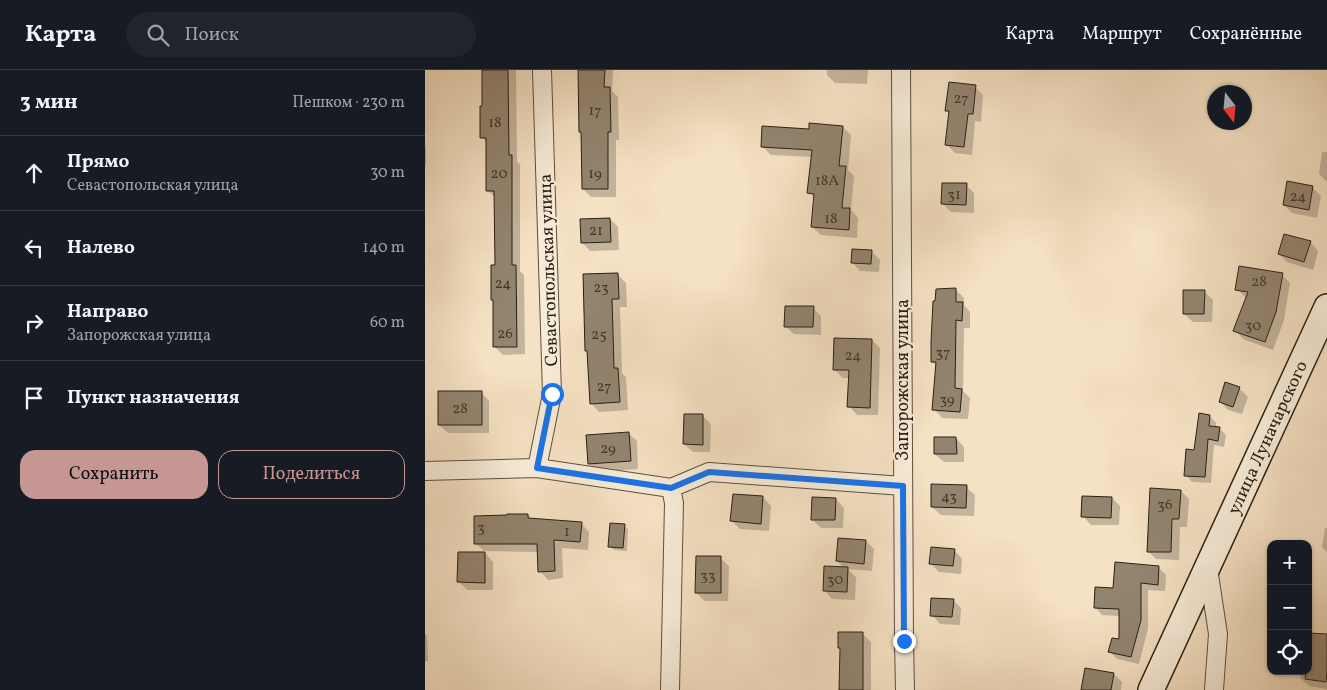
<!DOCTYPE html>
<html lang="ru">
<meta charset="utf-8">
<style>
body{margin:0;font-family:Vollkorn,serif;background:#20242c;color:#f1f3f6}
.controls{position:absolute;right:15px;bottom:15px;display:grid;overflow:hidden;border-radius:10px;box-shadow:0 1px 4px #0004}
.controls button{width:45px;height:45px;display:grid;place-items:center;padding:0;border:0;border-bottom:1px solid #363941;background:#171b24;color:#f1f3f6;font:25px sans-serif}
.compass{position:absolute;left:782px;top:15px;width:45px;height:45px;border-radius:50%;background:#171b24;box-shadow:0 1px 4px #0004;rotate:164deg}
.stop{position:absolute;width:15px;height:15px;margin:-11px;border:4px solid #1a73e8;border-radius:50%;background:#fff}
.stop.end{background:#1a73e8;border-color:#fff;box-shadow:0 1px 5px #0008}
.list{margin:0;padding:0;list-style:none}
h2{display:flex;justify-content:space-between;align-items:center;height:65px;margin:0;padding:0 20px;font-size:21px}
h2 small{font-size:16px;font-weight:400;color:#9ea1a6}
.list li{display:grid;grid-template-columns:32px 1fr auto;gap:15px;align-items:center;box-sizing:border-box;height:75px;padding:0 20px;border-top:1px solid #363941}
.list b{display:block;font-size:19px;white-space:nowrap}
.list p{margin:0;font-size:16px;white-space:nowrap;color:#9ea1a6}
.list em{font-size:16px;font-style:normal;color:#9ea1a6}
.actions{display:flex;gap:10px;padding:15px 20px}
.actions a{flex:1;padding:11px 0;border:1px solid #c59692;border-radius:15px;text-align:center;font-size:18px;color:#c59692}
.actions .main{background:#c59692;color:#111}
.icon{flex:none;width:28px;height:28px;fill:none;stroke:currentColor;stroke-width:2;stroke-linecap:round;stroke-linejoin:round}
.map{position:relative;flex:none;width:902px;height:620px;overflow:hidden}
header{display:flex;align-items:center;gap:30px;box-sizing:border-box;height:70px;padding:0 25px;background:#171b24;border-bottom:1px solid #363941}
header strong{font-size:24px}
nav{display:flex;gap:28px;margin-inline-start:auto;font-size:18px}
.search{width:350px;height:45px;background:#20242c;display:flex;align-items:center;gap:12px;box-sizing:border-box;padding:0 18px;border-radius:28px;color:#9ea1a6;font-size:19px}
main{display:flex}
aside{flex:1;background:#171b24}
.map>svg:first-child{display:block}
</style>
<header>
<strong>Карта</strong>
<div class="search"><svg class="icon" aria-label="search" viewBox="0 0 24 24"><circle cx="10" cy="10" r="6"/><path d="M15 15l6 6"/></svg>Поиск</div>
<nav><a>Карта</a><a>Маршрут</a><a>Сохранённые</a></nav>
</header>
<main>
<aside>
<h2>3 мин<small>Пешком · 230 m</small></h2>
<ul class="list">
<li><svg class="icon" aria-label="ahead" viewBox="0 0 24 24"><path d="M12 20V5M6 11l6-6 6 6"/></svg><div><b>Прямо</b><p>Севастопольская улица</p></div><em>30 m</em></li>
<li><svg class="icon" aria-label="left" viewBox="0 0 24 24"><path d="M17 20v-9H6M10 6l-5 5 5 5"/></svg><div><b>Налево</b></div><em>140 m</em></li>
<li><svg class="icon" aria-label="right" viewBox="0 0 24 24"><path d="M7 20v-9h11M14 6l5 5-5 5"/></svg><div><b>Направо</b><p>Запорожская улица</p></div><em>60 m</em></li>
<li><svg class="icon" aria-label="arrive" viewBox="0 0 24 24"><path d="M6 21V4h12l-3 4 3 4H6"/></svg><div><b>Пункт назначения</b></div></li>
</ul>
<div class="actions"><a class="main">Сохранить</a><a>Поделиться</a></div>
</aside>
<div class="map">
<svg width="902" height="620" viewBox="0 0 902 620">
<rect width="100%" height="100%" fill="#f5e1c3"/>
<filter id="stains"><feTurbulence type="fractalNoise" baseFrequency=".004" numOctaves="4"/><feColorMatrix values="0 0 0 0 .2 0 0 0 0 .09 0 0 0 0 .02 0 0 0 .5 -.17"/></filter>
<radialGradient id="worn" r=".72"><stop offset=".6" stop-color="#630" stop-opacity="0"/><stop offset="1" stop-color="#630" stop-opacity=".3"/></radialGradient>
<path fill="#0003" d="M58 0H91L92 92 95 94V201L99 205 100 284 78 285 69 276V232L67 230 71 196V128L62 120V73L57 67 58 37Z
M153 0H188L187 21 193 27 194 70H191V127H166L158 119 157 63 155 62Z
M402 0H443L442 14 410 13 402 5Z
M550 17 558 25 556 52 550 51 547 85 530 83 522 75 525 44 522 41Z
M418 57 426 65 423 100 429 106 426 140 433 148 432 168 396 165 387 157 390 129 384 122 387 87 346 85 337 76 385 61Z
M0 77 1 78V94H0Z
M897 82H902V112L894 104Z
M863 113 888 118 896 126 892 148 867 143 859 135Z
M541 115 549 123V143L526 142 518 134Z
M185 149 193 157 194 180 165 181 157 172Z
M885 172 893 181 888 200 862 192 854 184Z
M446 181 455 190 454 202 435 201 427 192Z
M193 205 201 213 202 237H195L197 303 201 307 203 340 174 342 166 333 163 282 161 281Z
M857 205 865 213 859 250 848 280 818 269 810 260 822 228 820 227 812 219Z
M531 220 539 228V235L545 242V258H539L538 321 545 328 543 349 517 348 509 339 512 296 507 292Z
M780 222 788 230 787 252H768L759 244Z
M388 238 396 246V265L369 264 360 256Z
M447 270 455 278 453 345H432L424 336 425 308H418L410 300Z
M814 318 823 327 817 344 803 340 795 331Z
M56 322 64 331V363H23L14 355Z
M278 346 286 354 285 382H268L259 374Z
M785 346 791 353V358H794L801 365 799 377 789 375 786 413 767 412 761 405Z
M203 363 212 371 213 399 172 402 164 393Z
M531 368 539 377V392H519L510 384Z
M541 417 550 425 549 446 516 445 507 437Z
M756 421 764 429 762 457H755L754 490 731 489 723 481Z
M338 427 346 436 344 461 315 459 306 450Z
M687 428 695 436 694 455H666L658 446Z
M411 429 419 438 418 458H396L387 449Z
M103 445 107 449 156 453 164 462 163 480 137 478 138 508 123 510 115 501 113 482 59 481 50 473Z
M199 456 203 459 202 481 189 480 185 476Z
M900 458H902V482L897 477Z
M441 471 449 479 447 501 423 499 431 507 430 530 407 529 399 520 420 499 412 491Z
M529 480 537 489 536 504 514 502 506 494Z
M60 483 68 492V520H42L34 512Z
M295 488 304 496 303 531H280L271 523Z
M733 497 741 505 740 521 723 520V558L714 594 692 589 684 581 695 571V546L677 545 670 537 689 519Z
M528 530 536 538 535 555 515 554 507 545Z
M437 563 446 572V620H415L416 580 414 578Z
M0 564 2 566 3 591H0Z
M902 566V619L884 616 875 608 876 601H883Z
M661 599 689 604 697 612 696 620H658Z"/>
<path fill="#93846f" stroke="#291f14" d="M57 0H83L84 85H87V195H91L92 277H68V230H66V195H70L69 121H61V68H55V36H57Z
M153 0H180L179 17H185L186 62H183V119H157L156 62H154Z
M524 12 551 15 548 44H543L539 77 520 75 524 41H520Z
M384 53 418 56 414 96H421L417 138H425L424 160 386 157 389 124 382 123 387 80 336 77 337 56 384 59Z
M862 111 888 116 884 140 858 135Z
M517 113H542L541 135 516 134Z
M185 148 186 172 156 173 155 149Z
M859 164 886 171 879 192 853 184Z
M427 179 447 180 446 194 426 193Z
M814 196 858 203 851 242 840 272 808 261 823 222 810 220Z
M193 203 194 229H187L189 298H193L195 332 165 334 162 281H160L158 204Z
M531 218V232H538L537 251 531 250 530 318 537 319 535 342 507 340 511 292H506V272L508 231H510L511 219Z
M758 220H780L779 244H758Z
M360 236H389L388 257H359Z
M409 268 447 269 445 338 422 337 424 300H408Z
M800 312 815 317 808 337 794 332Z
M13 321H57V355H13Z
M774 343 785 345 784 356 795 357 793 371 783 369 780 407 759 406 761 379 769 380Z
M259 344H278V375L258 374Z
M204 362 206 391 163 394 161 365Z
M509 367H531L532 384H509Z
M506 414 542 415 541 438 506 437Z
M725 418 756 420 754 449H747L746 482H722Z
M308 424 338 426 336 454 305 451Z
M657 426 687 427 686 448 656 447Z
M387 427 411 428 410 450H386Z
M82 444H103V448L157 452 155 472 129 470 130 501 113 502 112 474H49V446L82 445Z
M185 453 200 454 198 478 183 477Z
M413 468 441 470 439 494 411 491Z
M506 477 530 479 528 496 504 494Z
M33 482H60V513L32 512Z
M271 486H296V523H270Z
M690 492 734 496 733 515 716 513V550L706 587 683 582 687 568 694 569V539L669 538 670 517 688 518Z
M399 496 423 497 422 522 398 521Z
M506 528 529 529 527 547 505 546Z
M413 562H438V620H414L415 578H413Z
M885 563 902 564V601L901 612 880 609 881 601H883V579Z
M660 598 689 603 686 620H656Z"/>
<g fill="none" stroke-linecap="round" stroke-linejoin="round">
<g stroke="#5c5040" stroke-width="20">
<path id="minor" d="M476 0 479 571 480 620
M112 398 127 324 117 0
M0 401 112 398 246 418 284 402 478 416
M783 498 793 564 789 620
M245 620 249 433 246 418"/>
</g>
<g stroke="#291f14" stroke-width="28">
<g id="secondary">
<path id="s1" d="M726 620 902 237"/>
</g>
</g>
<use href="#minor" stroke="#f8ecd8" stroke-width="18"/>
<use href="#secondary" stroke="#f8ecd8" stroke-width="25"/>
</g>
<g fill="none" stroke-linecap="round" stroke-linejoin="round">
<path stroke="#1a73e8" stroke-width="6" d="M127 324 112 398 246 418 284 402 478 416 479 571"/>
</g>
<g text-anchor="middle" stroke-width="4.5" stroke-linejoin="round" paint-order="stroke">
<g font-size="15" fill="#44382b">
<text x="536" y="33">27</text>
<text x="170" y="45">17</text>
<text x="70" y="57">18</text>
<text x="74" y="108">20</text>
<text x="170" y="108">19</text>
<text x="402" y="115">18А</text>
<text x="529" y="129">31</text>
<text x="873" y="131">24</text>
<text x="406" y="153">18</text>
<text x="171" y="165">21</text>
<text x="834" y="216">28</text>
<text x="78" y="218">24</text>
<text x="176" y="222">23</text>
<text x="828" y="260">30</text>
<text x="80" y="268">26</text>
<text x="174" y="269">25</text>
<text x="518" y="287">37</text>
<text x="428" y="290">24</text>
<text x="179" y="321">27</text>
<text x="522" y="334">39</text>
<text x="35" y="343">28</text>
<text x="183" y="383">29</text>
<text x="524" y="431">43</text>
<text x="740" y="439">36</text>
<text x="56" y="462">3</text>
<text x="142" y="466">1</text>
<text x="283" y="510">33</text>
<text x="410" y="514">30</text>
</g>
<g font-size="18" fill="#291f14" stroke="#f8ecd8">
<text transform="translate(123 200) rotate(-92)" y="6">Севастопольская улица</text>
<text transform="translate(477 310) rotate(-90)" y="6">Запорожская улица</text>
<text dy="6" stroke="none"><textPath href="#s1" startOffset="278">улица Луначарского</textPath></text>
</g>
</g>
<rect width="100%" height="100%" filter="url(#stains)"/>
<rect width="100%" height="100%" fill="url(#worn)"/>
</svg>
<div class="controls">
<button>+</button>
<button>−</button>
<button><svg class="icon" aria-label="locate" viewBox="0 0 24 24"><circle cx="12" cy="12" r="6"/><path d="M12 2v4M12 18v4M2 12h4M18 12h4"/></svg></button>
</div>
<svg class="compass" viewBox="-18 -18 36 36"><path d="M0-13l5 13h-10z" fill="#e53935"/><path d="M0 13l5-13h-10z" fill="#9ea1a6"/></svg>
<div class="stop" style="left:127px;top:324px"></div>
<div class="stop end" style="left:479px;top:571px"></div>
</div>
</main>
